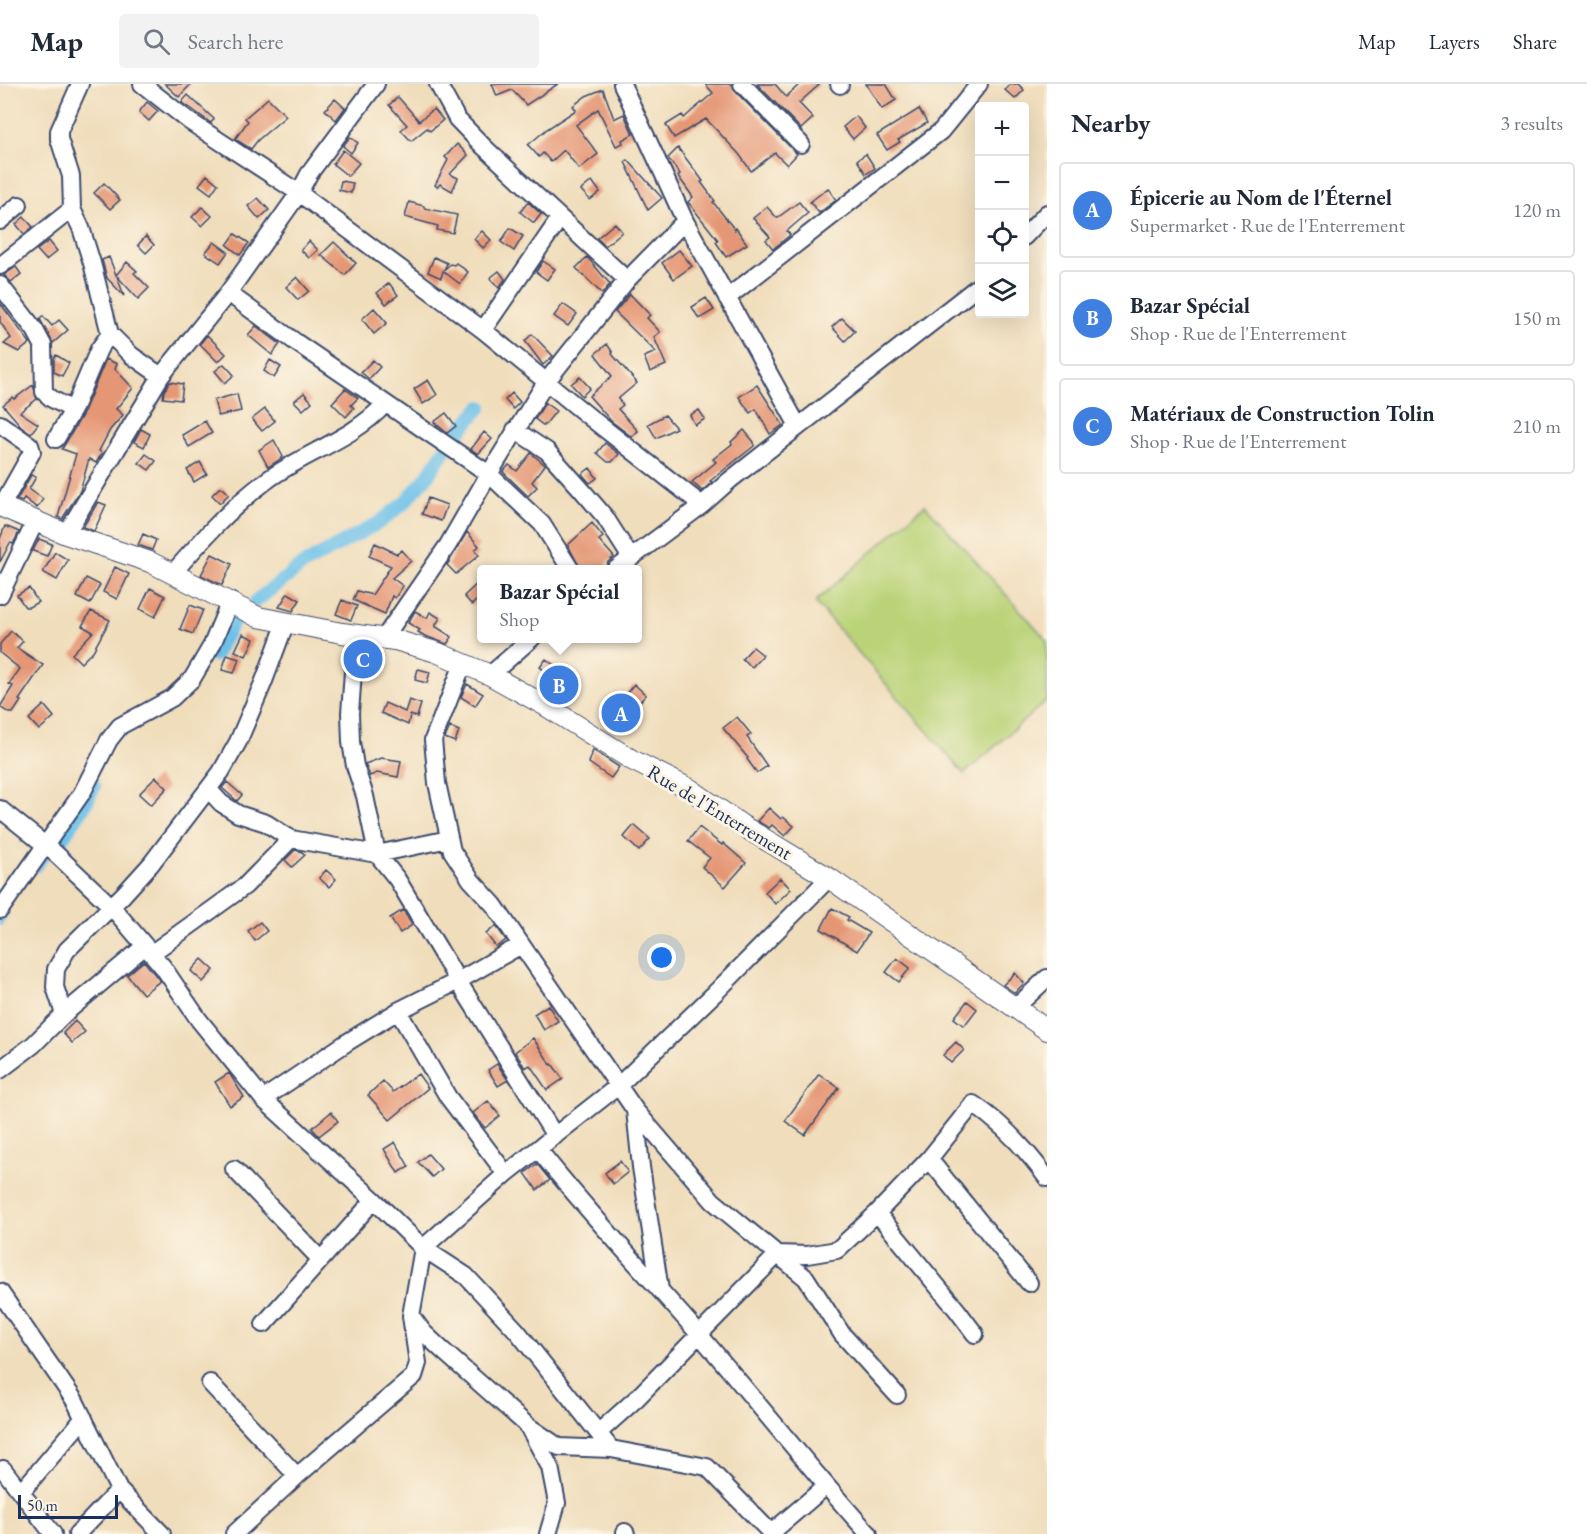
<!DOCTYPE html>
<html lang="en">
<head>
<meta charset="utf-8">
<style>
  :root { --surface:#fff; --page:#f2f2f3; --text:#1f2937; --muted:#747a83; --line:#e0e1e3; --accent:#b45309 }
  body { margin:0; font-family:"EB Garamond",serif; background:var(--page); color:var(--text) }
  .controls { position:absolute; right:18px; top:18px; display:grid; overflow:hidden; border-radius:6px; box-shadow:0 6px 24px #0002 }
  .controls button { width:54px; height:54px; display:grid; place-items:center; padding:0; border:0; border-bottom:2px solid var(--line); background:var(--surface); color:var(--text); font:30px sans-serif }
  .scale { position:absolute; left:18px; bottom:15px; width:100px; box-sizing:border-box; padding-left:6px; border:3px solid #1b2f5e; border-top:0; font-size:16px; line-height:21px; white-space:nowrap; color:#1b2f5e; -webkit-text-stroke:4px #fcf5e5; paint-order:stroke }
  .you { position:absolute; left:662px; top:874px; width:21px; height:21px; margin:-15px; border:4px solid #fff; border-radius:50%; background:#1a73e8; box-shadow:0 0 0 9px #1a73e833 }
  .badge { display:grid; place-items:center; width:39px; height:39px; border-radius:50%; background:var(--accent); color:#fff; font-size:20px; font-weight:700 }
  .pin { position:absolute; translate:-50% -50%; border:3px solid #fff; box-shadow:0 2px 6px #0006 }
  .popup { position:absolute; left:477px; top:481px; width:165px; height:78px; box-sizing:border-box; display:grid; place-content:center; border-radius:6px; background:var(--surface); filter:drop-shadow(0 2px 4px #0005); font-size:20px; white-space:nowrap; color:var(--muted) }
  .popup b { font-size:22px; color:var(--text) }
  .popup::after { content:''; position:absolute; left:50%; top:100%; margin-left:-12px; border:12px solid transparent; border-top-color:var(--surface) }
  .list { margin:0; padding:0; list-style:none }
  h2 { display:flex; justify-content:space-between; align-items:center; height:78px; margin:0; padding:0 24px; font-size:26px }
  h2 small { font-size:20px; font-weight:400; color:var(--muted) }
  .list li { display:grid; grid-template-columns:39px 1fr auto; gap:18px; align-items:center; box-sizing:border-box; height:96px; margin:0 12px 12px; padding:0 12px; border:2px solid var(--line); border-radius:6px }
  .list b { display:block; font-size:22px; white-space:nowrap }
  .list p { margin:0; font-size:20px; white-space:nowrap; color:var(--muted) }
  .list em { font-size:20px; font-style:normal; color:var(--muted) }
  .icon { flex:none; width:33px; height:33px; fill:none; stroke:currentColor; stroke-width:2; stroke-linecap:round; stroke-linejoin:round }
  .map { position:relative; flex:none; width:1047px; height:1450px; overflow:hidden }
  header { display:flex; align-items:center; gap:36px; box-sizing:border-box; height:84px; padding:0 30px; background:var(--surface); border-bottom:2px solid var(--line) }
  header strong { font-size:28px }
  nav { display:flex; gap:33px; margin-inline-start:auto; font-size:21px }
  .search { width:420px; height:54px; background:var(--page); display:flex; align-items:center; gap:15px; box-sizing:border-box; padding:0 21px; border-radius:6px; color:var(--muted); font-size:22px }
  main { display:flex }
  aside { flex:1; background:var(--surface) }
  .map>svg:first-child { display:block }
</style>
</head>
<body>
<header>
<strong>Map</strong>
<div class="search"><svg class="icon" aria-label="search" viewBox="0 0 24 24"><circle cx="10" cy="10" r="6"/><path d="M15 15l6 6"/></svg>Search here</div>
<nav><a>Map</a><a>Layers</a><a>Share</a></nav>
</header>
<main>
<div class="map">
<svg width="1047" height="1450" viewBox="0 0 1047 1450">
  <rect width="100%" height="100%" fill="#fcf5e5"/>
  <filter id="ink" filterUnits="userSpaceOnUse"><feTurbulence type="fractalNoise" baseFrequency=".0167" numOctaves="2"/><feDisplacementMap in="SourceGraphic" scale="12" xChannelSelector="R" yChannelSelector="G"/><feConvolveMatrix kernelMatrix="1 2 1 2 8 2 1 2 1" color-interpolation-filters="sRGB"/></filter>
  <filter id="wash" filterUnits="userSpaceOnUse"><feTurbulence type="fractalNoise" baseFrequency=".008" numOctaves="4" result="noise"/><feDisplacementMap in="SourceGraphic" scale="24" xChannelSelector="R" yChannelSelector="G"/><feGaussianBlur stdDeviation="1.35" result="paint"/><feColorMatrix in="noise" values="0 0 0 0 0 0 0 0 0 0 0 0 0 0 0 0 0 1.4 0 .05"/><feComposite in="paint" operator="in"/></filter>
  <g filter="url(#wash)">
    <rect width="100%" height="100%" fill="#f0ddbb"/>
    <path fill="#bad378" stroke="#6a816b" stroke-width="1.5" d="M925,421l122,135v60l-83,74 -149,-172z"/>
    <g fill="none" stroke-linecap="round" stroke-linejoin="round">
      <path stroke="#6dc1e9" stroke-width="4" d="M38,786l11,-14
        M0,840l6,-10"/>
      <path stroke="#6dc1e9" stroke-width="14" d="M452,355l29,-32
        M256,517l45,-35 79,-44 24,-19 22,-25 18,-27
        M215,571l19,-35
        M56,763l28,-40 10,-21"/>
    </g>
    <g id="blocks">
      <path fill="#e59674" d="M165,0h26l-12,13z
        M492,0h66l-32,21 -14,-15 -15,6z
        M705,0h27l3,7 62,63 -10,11 -12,-12 -24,18 -12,-17 -33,-35 -32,19 -8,-13 16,-10 2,3 29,-25z
        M757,0h18l11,13 14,-13h20l-21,19 14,15 -12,11z
        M866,0h20l10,16 -14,9z
        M1011,0h7l6,6 -9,9 -10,-9z
        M603,5l11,30 10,-5 9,20 -11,6 1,3 -7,3 -18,-37 -22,16 22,29 -19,15 -15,-19 -13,12 -8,-9 -4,4 -11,-12 19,-16 29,-19 -3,-4 13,-10z
        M188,11l26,24 -3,4 -29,-21z
        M398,13l21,24 15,-12 9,11 -13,11 -3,-3 -16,13 -10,-11 6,-5 -18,-20z
        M268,14l18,18 -28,24 -7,9 -16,-10 13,-18 -3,-3z
        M335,15l10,9 -9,12 -11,-10z
        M147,18l11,9 -9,10 -10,-9z
        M919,25l8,14 -29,17 2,2 -13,8 -10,-15z
        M856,32l9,12 -12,11 -10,-12z
        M350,53l8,6 -7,10 -8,-7z
        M457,60l11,11 -18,19 8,4 -6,13 -12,-7 -3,3 -2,-2 13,-25 -3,-3z
        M678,64l25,33 -2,1 14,19 -2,1 22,28 1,-2 11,16 -21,13 -10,-15 2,-2 -30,-38 5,-5 -15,-21 2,-2 -12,-16z
        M343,66l16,13 -11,13 -15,-12z
        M866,70l9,14 -9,6 -9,-14z
        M628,76l34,38 -14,12 -23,-48z
        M207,91l11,9 -7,10 -12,-9z
        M341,97l12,2 -2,10 -12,-3z
        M592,97l8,11 -10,8 -9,-10z
        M104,99l16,17 -10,9 -16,-16z
        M828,104l8,12 -17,13 -9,-11z
        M258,114l11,12 -10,9 -11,-13z
        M409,118l15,4v2l33,7 -4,18 -16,-3 1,-4 -33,-9z
        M528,118l13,12 -7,9 -14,-11z
        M799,118l9,11 -21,18 3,4 -17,14 -7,-9 4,-3 -17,-19 14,-11 10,11z
        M202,123l10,9 -10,10 -10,-9z
        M24,133l9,10 -9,7 -8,-10z
        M615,139l7,9 -17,14 -8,-8z
        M510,144l13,8 -9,15 -13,-9z
        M482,147l9,9 -8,8 -9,-9z
        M235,150l14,9 -9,12 -13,-10z
        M146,152l8,9 -8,8 -8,-8z
        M49,157l8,10 -11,9 -9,-10z
        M309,157l9,9 -9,8 -8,-8z
        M214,158l14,10 -8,11 -15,-10z
        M334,158l22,21 -11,12 -24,-20z
        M679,166l13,16 -18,13 -12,-16z
        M109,173l7,18 11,-13 10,9 -3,2 15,15 -11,11 -21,-23 7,20 -17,-18 -5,-18z
        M434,173l13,6 -3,7 6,-6 4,1 2,-2 12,9 -8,12 -17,-13 -2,7 -13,-6z
        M587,173l23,27 -8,10 -26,-26z
        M543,177l12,8 -8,11 -11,-8z
        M16,183l5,7 -10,8 -7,-7z
        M499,187l6,8 -6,9 -9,-10z
        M297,193l12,14 -11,9 -12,-13z
        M389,199l9,12 -12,9 -9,-11z
        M630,210l20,21 -3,3 13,14 -6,5 12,28 -16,7 -6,-15 12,-5 -41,-40z
        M706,214l8,12 -15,9 -7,-12z
        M0,219l30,40 -11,9 -15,-8 7,-6 -11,-16z
        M563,220l14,10 -9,12 -14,-10z
        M374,224l13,15 -13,11 -12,-15z
        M43,232l9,10 7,-6 9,10 -15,13 -13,-24z
        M842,234l13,13 -10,10 -13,-14z
        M256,242l24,18 -8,11 -24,-20z
        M532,250l21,22 -10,9 -18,-24z
        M207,251l19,19 -8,8 -18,-18z
        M607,260l6,9 -1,1 25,29 -19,16 5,6 -5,4 20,22 -6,6 -21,-16 -22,-25 23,-20 -17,-22z
        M56,271l13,8 -7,13 -8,-4v-13z
        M106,275l11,5 -2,5 18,19 -17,21 7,6 -13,15 -11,21 3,2 -6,10 -7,-4 -9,32 -18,28 -4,-2 18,-63 -14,-5 21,-35z
        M270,276l11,7 -7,11 -10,-7z
        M373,276l7,7 -11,12 -8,-7z
        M224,280l10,11 -9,8 -10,-12z
        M580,293l10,11 -8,8 -11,-12z
        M428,296l9,15 -14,9 -9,-15z
        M170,298l13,2 -2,16 -18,-2 1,-7z
        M33,301l4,14 -17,13 18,12 -7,9 -10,-7 -18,-21 10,-8 1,2z
        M757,301l26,40 -13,9 -14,-25 -6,4 -11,-16z
        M345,305l13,9 -7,7 3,3 -8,9 -14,-14z
        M304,309l8,9 -9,8 -9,-9z
        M512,309l8,9 -7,7 -8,-9z
        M237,310l4,17 -23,5 -4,-16z
        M545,319l11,8 -12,15 -9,-7z
        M265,325l10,12 -13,10 -10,-12z
        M699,326l6,9 -10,6 -5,-10z
        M446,329l10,13 -9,7 -13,-11z
        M665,331l11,13 -20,10 -8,-14z
        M205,337l7,12 -23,14 -7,-12z
        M141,345l9,5 -6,13 -10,-5z
        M744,346l10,12v4l-44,35 2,1 -10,9 -10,-9 24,-20 -3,-3 19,-15 -1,-2z
        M484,348l8,7 -14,15 -7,-5z
        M274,356l9,17 -15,10 -9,-17z
        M605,359l14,11 -7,8h-4l-11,-9z
        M531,369l14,12 -13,17 5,5 -9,9 -25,-24 6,-7 8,6z
        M146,370l10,7 -7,9 -10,-7z
        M200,378l7,12 -13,8 -7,-12z
        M590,384l7,10 -7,5 -8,-9z
        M31,391l5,2 -7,12 14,10 -6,9 -13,-10 -2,4 -5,-2z
        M219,404h4l6,6 -9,9 -8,-8z
        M428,414l19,7 -6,16 -19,-7z
        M98,418l8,3 -12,26 -11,-4z
        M592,439l11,14 -4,3 15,17 -6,5 -3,8h-24l-13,-25z
        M5,442l14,6 -6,12 -3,-1 -10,19v-23z
        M467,448l12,14 -4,4 4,5 -23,19 -9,-9z
        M143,450l13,6 -4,10 -14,-5z
        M39,455l13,5 -5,12 -14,-5z
        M375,459l22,11 5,-4 9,11 -19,17 11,8 -8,12 -3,-2 -7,18 -32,-14 4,-9 15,4 19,-29 -22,-10z
        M55,468l13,8 -11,20 -14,-8z
        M212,470l20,10 -10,21 -21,-10z
        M115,483l14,7 -12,25 -14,-7z
        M86,494l14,7 -10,19 -13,-7z
        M481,496v16l-9,9 -8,-9z
        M29,504l9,14 -9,5h-4l-8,-12z
        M150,504l15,8 -10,21 -15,-8z
        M288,509l12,7 -7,11 -14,-4z
        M342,516l15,6 -6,14 -15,-6z
        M190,521l13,5 -10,24 -13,-5z
        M91,527l19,9 -17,31 -12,12 -9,-9 21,-22 -11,-6z
        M415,527l12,7 3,-6 10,6 -5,8 17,11 -5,7 -22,-8 -7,-4 2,-2 -12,-7z
        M11,547l12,10 -6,7 26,17 -24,35 2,1 -8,12h-4l-9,-6 13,-21 -4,-2 11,-15 -20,-16v-9z
        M243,550l11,5 -8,17 -11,-5z
        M753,563l10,8 -11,12 -10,-8z
        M367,568l9,3 -4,14 -7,-2z
        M227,571l12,4 -5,14 -12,-3z
        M546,575l12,9 2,-3 17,13 -16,23 -18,-13 9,-12 -12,-9z
        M418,585l12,3 -3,11 -12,-3z
        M467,600l16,10 -8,12 -14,-9z
        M634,600l12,11 -14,15 3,2 -13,15 -14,-12z
        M409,616l12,4 -4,13 -7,-2 -2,10 -27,-12 4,-10 20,9z
        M44,621l10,12 -15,13 -10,-11z
        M737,633l14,17 -4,3 20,29 -10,7 -10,-14 1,-1 -25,-30z
        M450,643l9,4 -4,11 -10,-4z
        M593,666l26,17 -8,11 -22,-15z
        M381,674l20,3 -3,16 -21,-4 -7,3 -5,-12z
        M156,693l11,11 -16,17 -12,-11z
        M227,698l15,13 -5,6 -15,-13z
        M769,724l12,11 2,-2 11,9 -9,10 -13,-11 -3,3 -12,-7z
        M634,741l16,14 -11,12 -15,-14z
        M699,743l23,18 1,-2 23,20 -21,24 -23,-20 8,-9 -22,-17z
        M295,766l7,2 3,3 -13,12 -7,-7z
        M326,786l10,9 -7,8 -10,-9z
        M780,794l11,11 -16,15 -10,-12z
        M832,824l17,9 -2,3 22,13 -12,18 -36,-22z
        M403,826l9,15 -12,8 -10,-15z
        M260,838l7,9 -12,10 -7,-10z
        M496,842l10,14 -10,7 -10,-13z
        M897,874l13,10 -11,14 -13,-10z
        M202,875l12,11 -11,12 -12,-11z
        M144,877l16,20 -17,13 -16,-19z
        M1015,889l9,10 -9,10 -12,-8z
        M967,917l10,8 -13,17 -10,-8z
        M548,921l10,16 -14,9 -10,-16z
        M75,937l10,11 -13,11 -9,-10z
        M533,954l18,27 1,-1 11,15 -16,11 -17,-25 -5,3 -10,-16z
        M956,958l8,8 -13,13 -8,-8z
        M497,980l11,16 -10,6 -10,-16z
        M229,989l15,24 -14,9 -15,-24z
        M418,990l10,14 -38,32 -22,-25 15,-14 10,11z
        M819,990l20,14 -34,47 -20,-14z
        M488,1017l12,15 -15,12 -12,-15z
        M331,1028l7,9 -19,15 -7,-8z
        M395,1058l14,25 -11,6 -14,-24z
        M428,1070l13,15 -9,8 -14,-15z
        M620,1077l8,11 -15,12 -8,-11z
        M537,1080l13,16 -13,10 -12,-17z"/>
    </g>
  </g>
  <g filter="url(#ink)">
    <use href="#blocks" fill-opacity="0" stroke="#3b496c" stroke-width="1.5"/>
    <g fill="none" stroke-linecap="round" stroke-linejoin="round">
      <g stroke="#3b496c" stroke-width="20">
        <path id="minor" d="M80,0l-21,47v8l12,37 1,33 9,19 11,35 18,71 21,21 30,21
          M142,0l47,37 110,72 184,137 109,89 110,86
          M622,0l63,137 113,205
          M742,0l59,60
          M839,0l1,1
          M0,137l19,-16
          M1024,153l23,-24
          M0,182l72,-57
          M627,196l58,-59
          M0,201l35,45 8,15 1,47 8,7 21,11
          M228,209l69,50 192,131 53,50 29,46
          M727,214l214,-167 38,-47
          M483,246l77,-112
          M0,340l30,21 2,7 -31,55
          M515,346l32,21 34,38 24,28 26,41
          M56,355l17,-29 26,-61 11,-15
          M66,450l95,-158 67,-83 71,-100 10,-19 67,-90
          M615,486l87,-65 28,-25 250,-195
          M172,490c29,-33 59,-67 94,-93 39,-29 86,-41 119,-77
          M0,511l36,-75
          M359,552l-6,36 -3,41 1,29 4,24 10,30 12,58 20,25 61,102 97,155
          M384,554l64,-93 41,-71 57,-92 81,-102 -143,-133 -27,-28 -19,-35
          M463,580l-30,76 4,43 15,68 19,29 23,25 141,205 78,91 93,77 36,56 55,61
          M490,591l42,-37
          M208,705l13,14 17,11 28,9 25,16 86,15 72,-15
          M0,725l55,44 56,53 52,61 36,53 64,79 111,101 49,48 43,28 51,55 94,118
          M0,826l82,-117 27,-53 11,-14 52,-28 20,-19 20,-34 18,-44
          M152,869l93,-67 46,-47
          M1015,924l32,-30
          M398,927l50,86 58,77
          M64,930l-9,-27 1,-18 11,-19 56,-55 28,-31 70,-92 17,-30 26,-61 22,-59
          M0,986l33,-25 31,-31 81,-68
          M263,1015l83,-56 52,-32 60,-30 63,-36
          M635,1026l6,57 19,123
          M538,1065c50,64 106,122 159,183 58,67 112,136 172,202
          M929,1075l100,124
          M234,1085l87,91
          M877,1129l80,97 18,24
          M0,1208l75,109 44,89 43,44
          M412,1233l11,15 18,17 87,77 31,21 52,2 96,18 65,67
          M264,1240l110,-124
          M210,1299l87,93
          M529,1344l21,39 7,36 -9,31
          M598,1349l39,-35 141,-144 29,1 30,-5 40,-37 52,-54 44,-55c30,20 53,45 74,74
          M3,1385l50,65
          M21,1408l63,-74
          M625,1448l1,2
          M771,1449l55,-47
          M77,1450l42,-44
          M234,1450l63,-58 117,-100 4,-13 -7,-47 12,-68 83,-74 112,-88 97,-93 114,-115"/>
      </g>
      <g stroke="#3b496c" stroke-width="22">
        <path id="tertiary" d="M0,422l66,28 84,28 108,55 84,16 53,7 41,12 54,23 56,31 86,54 58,29 53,37 86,52 218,152"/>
      </g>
      <use href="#minor" stroke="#fff" stroke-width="16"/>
      <use href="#tertiary" stroke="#fff" stroke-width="20"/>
    </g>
  </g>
  <g text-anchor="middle" stroke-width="6" stroke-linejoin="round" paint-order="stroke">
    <g font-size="20" fill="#1b2f5e" stroke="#fcf5e5">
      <text transform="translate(720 728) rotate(31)" y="7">Rue de l'Enterrement</text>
    </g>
  </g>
</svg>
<div class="controls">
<button>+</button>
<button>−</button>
<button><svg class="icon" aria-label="locate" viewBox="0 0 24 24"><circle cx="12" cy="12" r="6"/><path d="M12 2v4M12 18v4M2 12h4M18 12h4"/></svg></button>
<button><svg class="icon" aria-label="layers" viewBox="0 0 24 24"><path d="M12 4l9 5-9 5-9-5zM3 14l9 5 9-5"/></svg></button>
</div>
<div class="scale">50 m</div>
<div class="you"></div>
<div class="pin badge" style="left:621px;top:629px;background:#3f7fe0">A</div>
<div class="pin badge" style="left:559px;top:601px;background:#3f7fe0">B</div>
<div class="popup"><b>Bazar Spécial</b>Shop</div>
<div class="pin badge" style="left:363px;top:575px;background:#3f7fe0">C</div>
</div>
<aside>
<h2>Nearby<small>3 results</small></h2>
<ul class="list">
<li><span class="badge" style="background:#3f7fe0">A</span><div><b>Épicerie au Nom de l'Éternel</b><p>Supermarket · Rue de l'Enterrement</p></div><em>120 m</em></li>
<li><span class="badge" style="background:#3f7fe0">B</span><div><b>Bazar Spécial</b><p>Shop · Rue de l'Enterrement</p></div><em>150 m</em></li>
<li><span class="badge" style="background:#3f7fe0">C</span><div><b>Matériaux de Construction Tolin</b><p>Shop · Rue de l'Enterrement</p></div><em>210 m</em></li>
</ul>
</aside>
</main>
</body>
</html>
